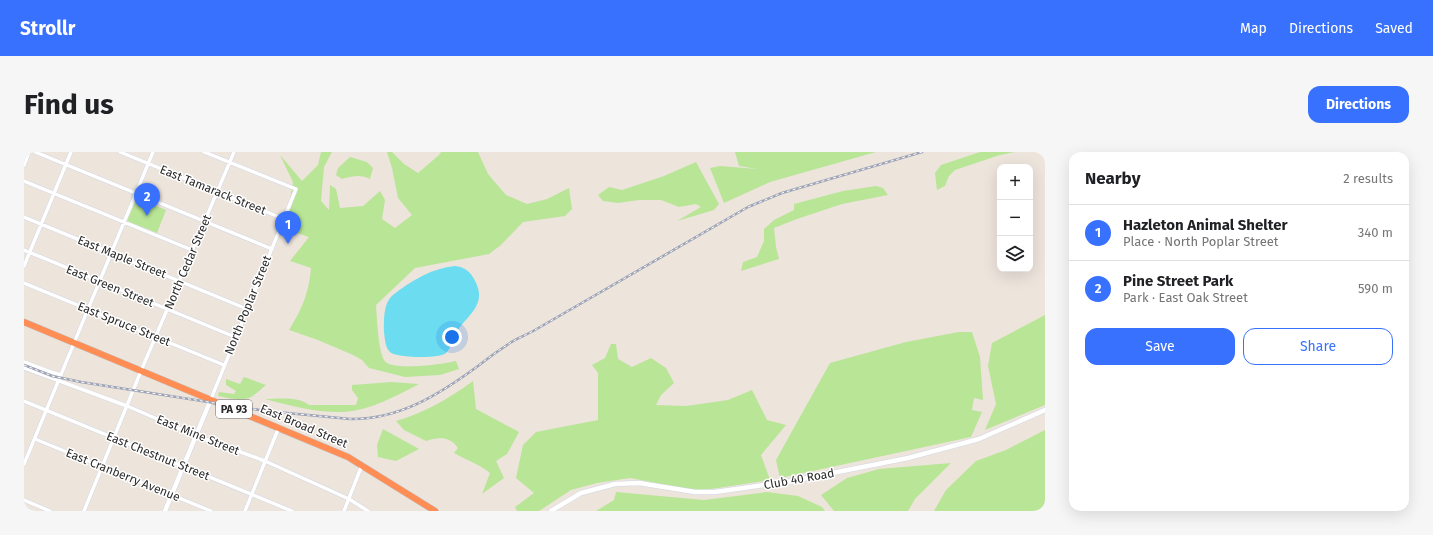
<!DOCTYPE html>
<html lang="en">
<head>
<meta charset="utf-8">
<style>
  :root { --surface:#fff; --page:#f6f6f6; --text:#202124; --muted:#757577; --line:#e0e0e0; --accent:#3771fe }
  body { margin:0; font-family:"Fira Sans",sans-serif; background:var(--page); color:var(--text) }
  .controls { position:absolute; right:12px; top:12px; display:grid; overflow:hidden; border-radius:8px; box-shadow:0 4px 16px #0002 }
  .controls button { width:36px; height:36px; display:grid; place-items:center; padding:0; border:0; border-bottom:1px solid var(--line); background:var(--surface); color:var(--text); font:20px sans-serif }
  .you { position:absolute; left:428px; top:185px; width:14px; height:14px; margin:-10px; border:3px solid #fff; border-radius:50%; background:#1a73e8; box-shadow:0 0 0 6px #1a73e833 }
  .badge { display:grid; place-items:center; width:26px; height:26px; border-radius:50%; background:var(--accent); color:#fff; font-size:13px; font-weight:700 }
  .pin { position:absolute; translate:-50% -33px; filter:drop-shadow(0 1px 2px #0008) }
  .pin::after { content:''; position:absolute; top:21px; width:14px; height:12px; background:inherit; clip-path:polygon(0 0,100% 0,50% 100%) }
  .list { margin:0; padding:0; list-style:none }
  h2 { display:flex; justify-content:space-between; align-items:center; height:52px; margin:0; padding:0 16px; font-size:17px }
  h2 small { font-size:13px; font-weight:400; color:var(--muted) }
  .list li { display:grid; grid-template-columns:26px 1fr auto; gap:12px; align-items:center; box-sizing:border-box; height:56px; padding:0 16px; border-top:1px solid var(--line) }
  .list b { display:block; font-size:15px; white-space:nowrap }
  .list p { margin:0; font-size:13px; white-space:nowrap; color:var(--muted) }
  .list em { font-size:13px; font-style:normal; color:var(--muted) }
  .actions { display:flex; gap:8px; padding:12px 16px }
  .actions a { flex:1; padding:9px 0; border:1px solid var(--accent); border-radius:12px; text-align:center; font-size:14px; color:var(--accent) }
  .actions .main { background:var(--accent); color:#fff }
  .icon { flex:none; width:22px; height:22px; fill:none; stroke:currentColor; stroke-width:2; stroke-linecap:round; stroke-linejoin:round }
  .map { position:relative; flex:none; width:1021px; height:359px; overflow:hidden; border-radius:12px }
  header { display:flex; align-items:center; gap:24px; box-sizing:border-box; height:56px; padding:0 20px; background:var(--accent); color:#fff }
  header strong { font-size:19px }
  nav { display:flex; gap:22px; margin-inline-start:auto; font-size:14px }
  .intro { display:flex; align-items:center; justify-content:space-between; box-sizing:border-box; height:96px; padding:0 24px }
  h1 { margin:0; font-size:28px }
  .button { padding:10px 18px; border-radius:12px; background:var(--accent); color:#fff; font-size:14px; font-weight:700 }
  main { display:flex; gap:24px; padding:0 24px }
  aside { flex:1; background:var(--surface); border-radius:12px; box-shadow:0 4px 16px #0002 }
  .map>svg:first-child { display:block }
</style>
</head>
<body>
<header>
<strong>Strollr</strong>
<nav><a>Map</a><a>Directions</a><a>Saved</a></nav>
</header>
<div class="intro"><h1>Find us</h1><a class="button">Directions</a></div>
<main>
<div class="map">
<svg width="1021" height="359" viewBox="0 0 1021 359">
  <rect width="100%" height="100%" fill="#ede4dc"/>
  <path fill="#b9e597" d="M297,0h11l-8,15 -3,34 8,9 1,-25 6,4 4,19 23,-2 17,-15 5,9 -3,19 13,9 17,-13 -14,-17 -6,-30 -5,-16h5l12,12 14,9 21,-18 2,-3h37l10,22 18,21 21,9 20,-5 22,-11 3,21 -7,7 -42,6 -22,23 -12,9 -74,14 -39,37c1,13 2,44 8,55 6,12 60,4 72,1l3,8 -19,6 -35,2 -36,-9 -7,-8 -9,-5 -35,-15 -29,-10c13,-21 20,-37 22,-62l-21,-7 19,-24 -24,-8 8,-47 -13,-27 22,26 16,-16z
    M711,0h141l-106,30 -46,21 -14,-35 10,-2 37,3 -18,-3z
    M956,0h35l-15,3 -45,15 -6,6 -4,10 -8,4 -2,-17 6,-8z
    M326,5l17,5 6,6 -3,11c-9,-5 -18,-3 -28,0l-6,-4 2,-7z
    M672,10l23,42 -5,6 -37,11 24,-14 -5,-3 -17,3 -18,-7h-22l-21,3 -15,-2 -5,-6 11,-8 13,3 42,-14z
    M852,34l7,2 5,7 -46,9 -45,15 -23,9 2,19 3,12 -38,12 2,-9 14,-5 7,-16v-12l10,-9 20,-10v-6l49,-13z
    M113,46l29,12 -9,23 -30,-12z
    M1021,163v90l-60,25 11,-26 -8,-38 4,-23z
    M935,180h13l8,25 3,43 -9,-2 -2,12 10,2 -11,25 -191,41 -4,-18 54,-97 76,-21z
    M587,192h5l2,15 14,8 19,-9 15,10 8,15 -13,12 -5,10 30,1 42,-6 24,-10 15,30 19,5 -25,30 9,25 -72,11 -68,-13 -33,5 -26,7 -32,21h-22l-2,-4 19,-14 -18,-15 7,-33 13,-13 62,-12v-47l-6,-8 13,-7z
    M220,225l22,8c-5,4 -11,10 -15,12 -9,5 -23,1 -33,-1l1,-4 15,2 2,-3 -10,-6v-6l14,5z
    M449,229l3,28 43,23 -12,22 -11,7 8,17 -22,16 8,-21c-11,-9 -24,-13 -36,-20l4,-5c-8,-12 -19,-11 -32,-7l-22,-11 -8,-9c28,-8 54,-23 77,-40z
    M367,230l28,2c-23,12 -48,26 -75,28 -26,1 -53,-6 -79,-13 14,0 33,-3 44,6h47l2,-7 -6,-8v-5z
    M359,277l36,20 -23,12 -18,-4 -1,-12z
    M1021,278v81h-111l12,-21 30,-29 30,-11z
    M927,311l-36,36 -7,12h-74l-13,-16 26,-17 32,-9z
    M592,340l88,8 63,-8 31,4 24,11 3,4h-229l18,-11z"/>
  <path fill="#6cdcf1" d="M431,114c9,1 15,5 19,13 14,24 -4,34 -17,52 -5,7 -5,16 -11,22 -6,6 -50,5 -56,-1 -5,-5 -5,-13 -6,-20 0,-11 -1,-29 9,-37 18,-14 39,-27 62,-29z"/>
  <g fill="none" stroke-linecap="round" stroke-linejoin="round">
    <g stroke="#d1d6e3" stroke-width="4.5">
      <path id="street" d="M11,0l237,97
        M96,0l164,67
        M180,0l92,37 -85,210
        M0,13l5,-13
        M0,29l168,69
        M0,65l223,92
        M0,98l211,87
        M0,114l47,-114
        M0,131l200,82
        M0,210l24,9 13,4
        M0,216l103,38 70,30 68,25 84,38 19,12
        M0,249l268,110
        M11,287l176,72
        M0,312l129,-312
        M0,348l26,11
        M60,359l57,-140 93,-219
        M221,359l34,-84
        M320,359l18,-46"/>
    </g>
    <g stroke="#d1d6e3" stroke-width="5.5">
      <path id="secondary" d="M141,359l46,-112
        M527,359l30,-18 34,-9 24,-1 56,9h20l77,-11 116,-23 71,-19 66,-29"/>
    </g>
    <g stroke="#c3c3c3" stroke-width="7">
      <path id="highway" d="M0,170l324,135 87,54"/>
    </g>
    <use href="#street" stroke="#fff" stroke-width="3.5"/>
    <use href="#secondary" stroke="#fff" stroke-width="4.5"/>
    <use href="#highway" stroke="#ff8d54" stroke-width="6"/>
    <g stroke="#9ea4b5" stroke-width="2.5">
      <path id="rail" d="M0,213l28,11 29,6 185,29 84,8c49,1 90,-25 128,-53 10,-8 21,-16 32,-23 8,-5 16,-8 25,-13l213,-123 34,-14 140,-41"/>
    </g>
    <use href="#rail" stroke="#fff" stroke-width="1" stroke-dasharray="3" stroke-linecap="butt"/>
  </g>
  <g text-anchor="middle" stroke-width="3" stroke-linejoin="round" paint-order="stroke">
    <rect fill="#fff" stroke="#6a6a6a" stroke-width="1" x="192" y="248" width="36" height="18" rx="3"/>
    <g font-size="11" font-weight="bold" fill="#2a2a2a">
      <text x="210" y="261">PA 93</text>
    </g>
    <g font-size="12" fill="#2a2a2a" stroke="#fff">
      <text transform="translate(189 38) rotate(22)" y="4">East Tamarack Street</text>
      <text transform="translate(98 105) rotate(22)" y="4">East Maple Street</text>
      <text transform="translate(164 110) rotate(-67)" y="4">North Cedar Street</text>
      <text transform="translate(86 134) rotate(22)" y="4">East Green Street</text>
      <text transform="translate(224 153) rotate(-68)" y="4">North Poplar Street</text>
      <text transform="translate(100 172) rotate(22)" y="4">East Spruce Street</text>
      <text transform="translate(280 274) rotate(23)" y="4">East Broad Street</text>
      <text transform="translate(174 283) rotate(22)" y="4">East Mine Street</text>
      <text transform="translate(134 304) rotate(22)" y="4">East Chestnut Street</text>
      <text transform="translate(99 323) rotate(22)" y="4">East Cranberry Avenue</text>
      <text transform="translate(775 327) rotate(-10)" y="4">Club 40 Road</text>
    </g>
  </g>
</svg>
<div class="controls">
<button>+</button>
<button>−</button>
<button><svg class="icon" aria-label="layers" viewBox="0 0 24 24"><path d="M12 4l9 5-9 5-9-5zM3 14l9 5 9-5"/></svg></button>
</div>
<div class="you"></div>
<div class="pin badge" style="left:264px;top:92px">1</div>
<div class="pin badge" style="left:123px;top:64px">2</div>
</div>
<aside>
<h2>Nearby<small>2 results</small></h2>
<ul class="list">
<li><span class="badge">1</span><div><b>Hazleton Animal Shelter</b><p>Place · North Poplar Street</p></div><em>340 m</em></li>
<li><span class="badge">2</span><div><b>Pine Street Park</b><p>Park · East Oak Street</p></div><em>590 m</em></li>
</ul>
<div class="actions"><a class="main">Save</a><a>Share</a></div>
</aside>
</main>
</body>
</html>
